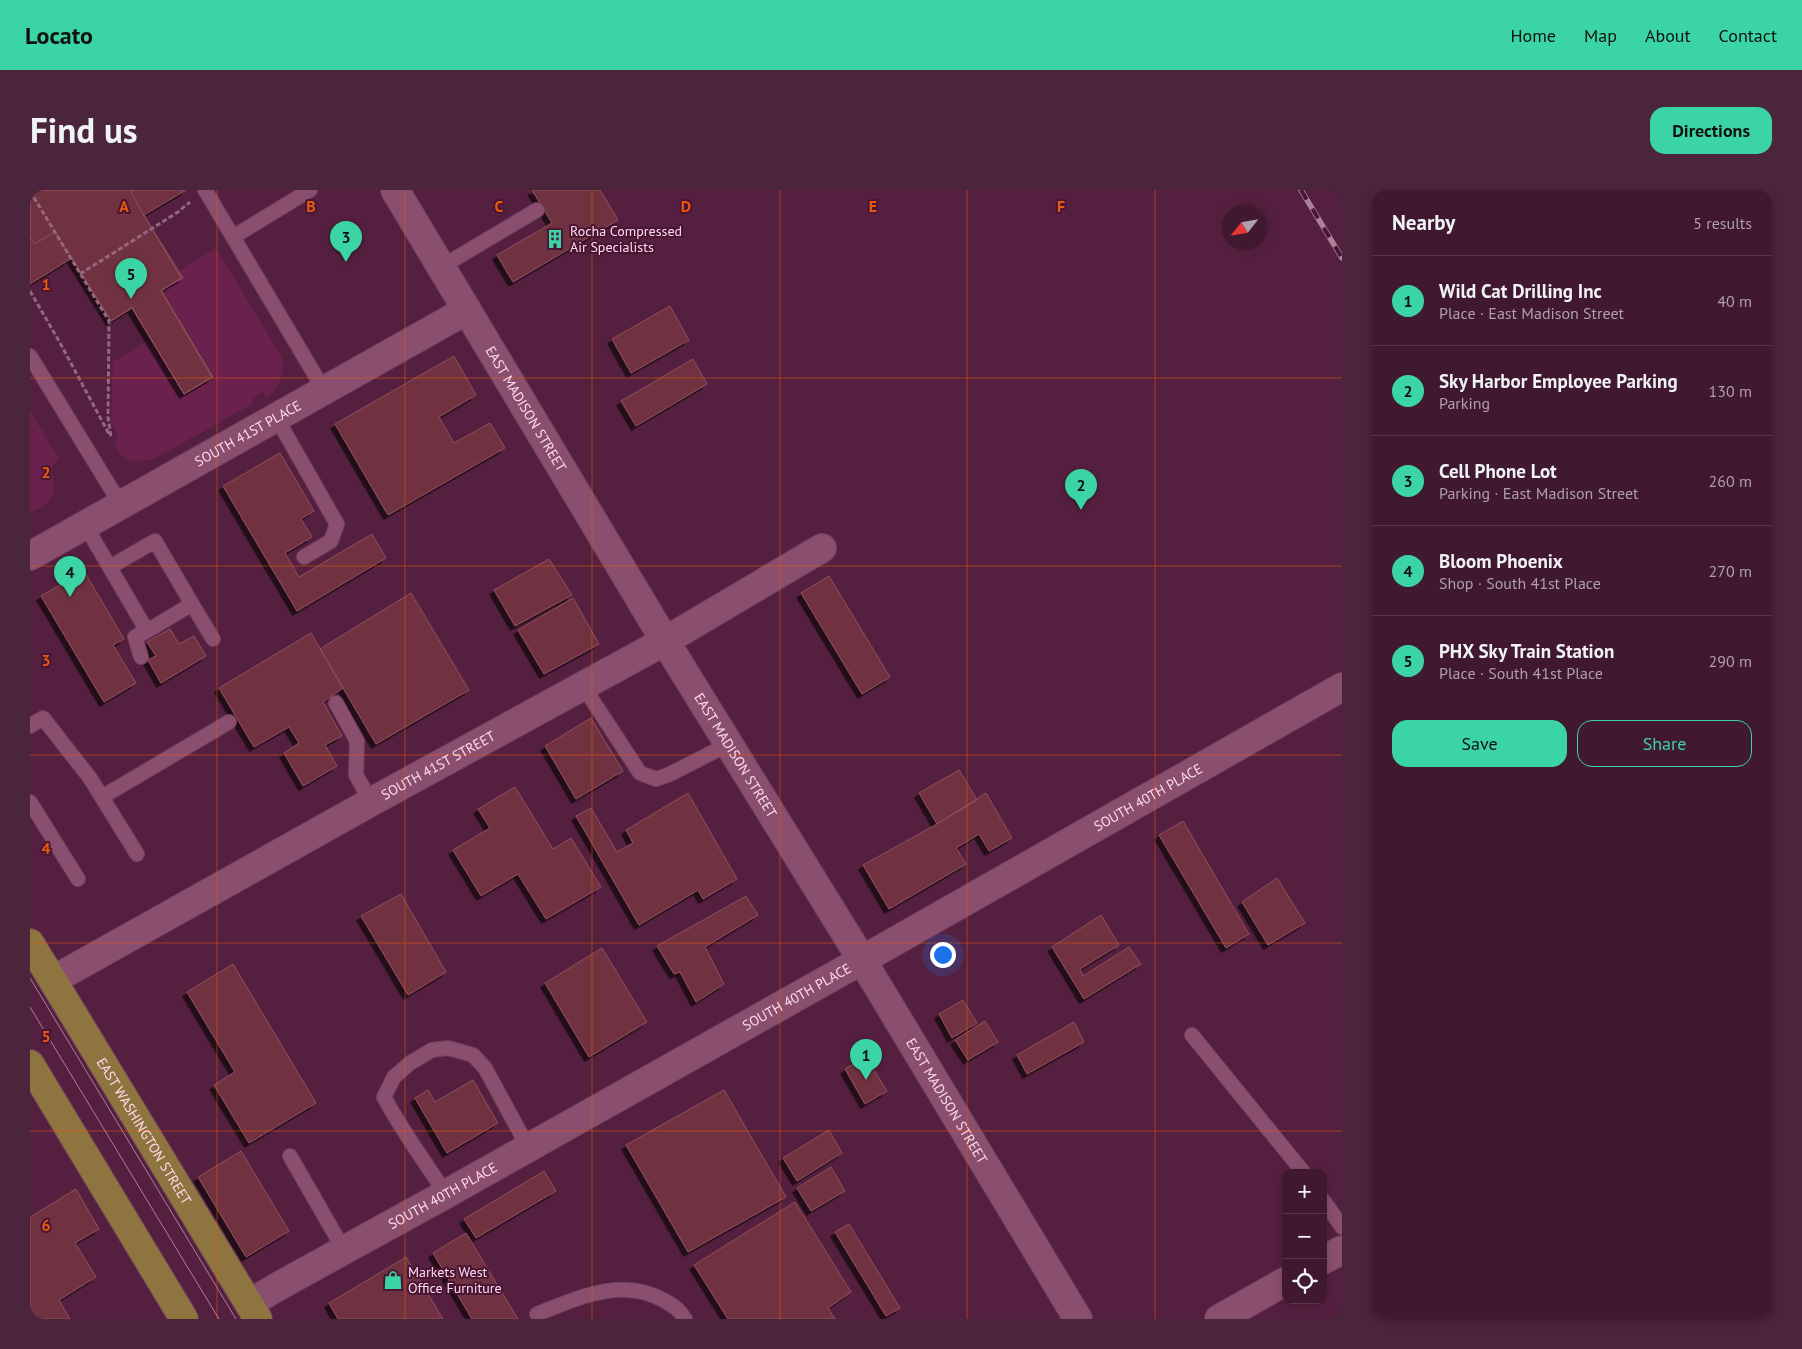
<!DOCTYPE html>
<html lang="en">
<head>
<meta charset="utf-8">
<style>
  :root { --surface:#40182f; --page:#4b253b; --text:#f1f3f6; --muted:#aea0aa; --line:#59374b; --accent:#3bd4a4 }
  body { margin:0; font-family:"PT Sans",sans-serif; background:var(--page); color:var(--text) }
  .controls { position:absolute; right:15px; bottom:15px; display:grid; overflow:hidden; border-radius:10px; box-shadow:0 2px 8px #0003 }
  .controls button { width:45px; height:45px; display:grid; place-items:center; padding:0; border:0; border-bottom:1px solid var(--line); background:var(--surface); color:var(--text); font:25px sans-serif }
  .compass { position:absolute; left:1192px; top:15px; width:45px; height:45px; border-radius:50%; background:var(--surface); box-shadow:0 2px 8px #0003; rotate:239deg }
  .you { position:absolute; left:912px; top:764px; width:18px; height:18px; margin:-12px; border:4px solid #fff; border-radius:50%; background:#1a73e8; box-shadow:0 0 0 8px #1a73e833 }
  .badge { display:grid; place-items:center; width:32px; height:32px; border-radius:50%; background:var(--accent); color:#111; font-size:16px; font-weight:700 }
  .pin { position:absolute; translate:-50% -41px; filter:drop-shadow(0 1px 2px #0008) }
  .pin::after { content:''; position:absolute; top:26px; width:18px; height:15px; background:inherit; clip-path:polygon(0 0,100% 0,50% 100%) }
  .list { margin:0; padding:0; list-style:none }
  h2 { display:flex; justify-content:space-between; align-items:center; height:65px; margin:0; padding:0 20px; font-size:21px }
  h2 small { font-size:16px; font-weight:400; color:var(--muted) }
  .list li { display:grid; grid-template-columns:32px 1fr auto; gap:15px; align-items:center; box-sizing:border-box; height:90px; padding:0 20px; border-top:1px solid var(--line) }
  .list b { display:block; font-size:19px; white-space:nowrap }
  .list p { margin:0; font-size:16px; white-space:nowrap; color:var(--muted) }
  .list em { font-size:16px; font-style:normal; color:var(--muted) }
  .actions { display:flex; gap:10px; padding:15px 20px }
  .actions a { flex:1; padding:11px 0; border:1px solid var(--accent); border-radius:15px; text-align:center; font-size:18px; color:var(--accent) }
  .actions .main { background:var(--accent); color:#111 }
  .icon { flex:none; width:28px; height:28px; fill:none; stroke:currentColor; stroke-width:2; stroke-linecap:round; stroke-linejoin:round }
  .map { position:relative; flex:none; width:1312px; height:1129px; overflow:hidden; border-radius:15px }
  header { display:flex; align-items:center; gap:30px; box-sizing:border-box; height:70px; padding:0 25px; background:var(--accent); color:#111 }
  header strong { font-size:24px }
  nav { display:flex; gap:28px; margin-inline-start:auto; font-size:18px }
  .intro { display:flex; align-items:center; justify-content:space-between; box-sizing:border-box; height:120px; padding:0 30px }
  h1 { margin:0; font-size:35px }
  .button { padding:12px 22px; border-radius:15px; background:var(--accent); color:#111; font-size:18px; font-weight:700 }
  main { display:flex; gap:30px; padding:0 30px }
  aside { flex:1; background:var(--surface); border-radius:15px; box-shadow:0 2px 8px #0003 }
  .map>svg:first-child { display:block }
</style>
</head>
<body>
<header>
<strong>Locato</strong>
<nav><a>Home</a><a>Map</a><a>About</a><a>Contact</a></nav>
</header>
<div class="intro"><h1>Find us</h1><a class="button">Directions</a></div>
<main>
<div class="map">
<svg width="1312" height="1129" viewBox="0 0 1312 1129">
  <defs>
    <filter id="shadow"><feDropShadow dx="-4.5" dy="4.5" stdDeviation="0" flood-color="#0009"/></filter>
  </defs>
  <rect width="100%" height="100%" fill="#55203f"/>
  <path fill="#6b214e" d="M186,58l65,108c4,16 0,31 -15,41l-3,-5 -11,7 2,4 -102,57 -20,1 -12,-7 -5,-8 3,-12 -7,-11 2,-61 36,-22 34,56 32,-18 -52,-86 20,-14 -4,-7z
    M0,221l29,48c-18,13 3,22 -7,38 -4,8 -15,12 -22,16z"/>
  <path fill="#703240" stroke="#914f5d" filter="url(#shadow)" d="M0,0h156l-42,25 37,63 -20,13 51,86 -28,17 -52,-86 -21,13 -39,-63 -42,26z
    M0,0h103l-2,2 12,22 40,64 -22,12 52,87 -29,17 -52,-87 -21,14 -56,-89 -21,12 -4,-7z
    M502,0h68l18,30 -105,62 -16,-27 55,-32z
    M640,116l19,34 -58,33 -19,-34z
    M424,166l22,39 -37,22 15,26 36,-20 15,25 -117,67 -53,-91z
    M663,169l14,25 -71,42 -15,-25z
    M250,263l34,58 -13,8 11,18 -27,16 14,24 73,-43 14,24 -89,53 -74,-125z
    M519,369l23,36 -57,31 -21,-36z
    M54,381l40,68 -11,6 23,38 -32,19 -63,-106z
    M799,386l61,101 -28,17 -61,-101z
    M381,403l58,97 -93,54 -56,-95z
    M543,408l26,46 -55,30 -26,-44z
    M140,439l9,15 15,-8 12,20 -45,27 -13,-23 8,-4 -9,-14z
    M281,443l32,55 -20,14 19,34 -17,9 12,21 -34,20 -19,-33 15,-10 -10,-16 -35,20 -35,-59z
    M561,528l32,53 -47,28 -31,-53z
    M929,580l18,30 -40,24 -18,-31z
    M485,597l38,62 18,-11 30,49 -55,32 -28,-45 -37,22 -28,-46 37,-22 -12,-19z
    M658,603l49,86 -34,20 -5,-9 -59,35 -63,-109 15,-8 26,44 16,-9 -7,-13z
    M956,603l26,45 -23,13 -10,-17 -23,14 10,16 -77,45 -26,-44 74,-41z
    M1153,631l66,113 -23,14 -67,-113z
    M1247,688l28,45 -37,22 -26,-43z
    M371,704l45,78 -38,23 -47,-79z
    M716,706l12,19 -53,32 19,37 -28,18 -16,-30 -6,2 -17,-28z
    M1071,725l18,30 -39,24 3,7 46,-29 12,17 -57,35 -32,-52z
    M572,758l45,74 -58,35 -44,-74z
    M203,774l83,139 -67,40 -35,-58 21,-13 -48,-80z
    M933,810l14,23 -25,15 -13,-24z
    M955,831l13,21 -30,18 -13,-20z
    M1044,832l10,20 -57,32 -10,-19z
    M836,867l21,34 -22,13 -20,-35z
    M443,890l25,43 -51,30 -32,-55 13,-8 7,12z
    M694,900l62,107 -98,55 -62,-107z
    M799,940l13,23 -45,28 -14,-23z
    M211,961l48,80 -43,26 -48,-80z
    M801,977l14,24 -34,20 -14,-23z
    M514,981l12,20 -80,47 -12,-19z
    M46,999l23,40 -24,14 21,34 -37,23 11,19h-40v-102z
    M765,1012l56,90 -23,16 7,11h-107l-34,-54z
    M819,1034l51,84 -14,8 -51,-84z
    M436,1043l52,86h-46l-39,-66z
    M376,1067l37,62h-105l-9,-16z"/>
  <g fill="none" stroke-linecap="round" stroke-linejoin="round">
    <g stroke="#70405d" stroke-width="16">
      <path id="lane" d="M175,0l119,200
        M203,47l77,-47
        M411,77l96,-57
        M0,166l91,149
        M246,227l61,107 -6,17 -27,16
        M55,335l62,106 45,-27 -37,-63 -45,26
        M162,414l21,35
        M111,467l-6,-20 12,-6
        M553,496l57,87 16,6 12,-4 61,-31
        M306,513l21,38 -1,34 15,27
        M0,536l13,-8 47,60 47,76
        M72,607l127,-75
        M0,612l48,77
        M1162,845l112,138
        M260,966l54,94
        M416,1004c-21,-32 -44,-63 -62,-97l10,-20 16,-14 22,-13 16,-2 25,7 12,13 43,79
        M1293,1010l19,27
        M507,1124c41,-16 85,-38 128,-13 9,5 15,9 20,18"/>
    </g>
    <g stroke="#70405d" stroke-width="30">
      <g id="street">
        <path id="s1" d="M365,0l270,451 197,319 216,359"/>
        <path id="s2" d="M0,366l437,-246"/>
        <path id="s3" d="M23,790l318,-178 294,-161 157,-93"/>
        <path d="M1293,1070l19,-10"/>
        <path id="s4" d="M219,1114l28,-17 169,-93 416,-234 480,-273"/>
        <path d="M1189,1129l67,-38"/>
      </g>
    </g>
    <g stroke="#70405d" stroke-width="30">
      <g id="primary">
        <path id="s5" d="M0,753l228,376"/>
        <path d="M0,874l154,255"/>
      </g>
    </g>
    <path stroke="#946680" stroke-width="3" stroke-dasharray="5 2.5" stroke-linecap="butt" d="M0,1l79,130 -1,96 3,20
      M50,84l98,-62 12,-10
      M0,101l29,50 50,93"/>
    <use href="#lane" stroke="#8a4f6f" stroke-width="14"/>
    <use href="#street" stroke="#8a4f6f" stroke-width="28"/>
    <use href="#primary" stroke="#8e743e" stroke-width="28"/>
    <path stroke="#ac8098" stroke-width="1" d="M0,788l206,341
      M0,817l189,312"/>
    <g stroke="#ac8098" stroke-width="5.5">
      <path id="rail" d="M1271,0l41,68"/>
    </g>
    <use href="#rail" stroke="#4a1535" stroke-width="4" stroke-dasharray="11" stroke-linecap="butt"/>
  </g>
  <path fill="none" stroke="#e8590c" stroke-width="1" stroke-opacity="0.55" d="M187,0v1129M375,0v1129M562,0v1129M750,0v1129M937,0v1129M1125,0v1129M0,188h1312M0,376h1312M0,565h1312M0,753h1312M0,941h1312"/>
  <defs>
    <g id="building-bare" transform="scale(1.5)"><path d="M-4-6H4V6H1V3H-1V6H-4ZM-2.5-4.3h1.7v1.8h-1.7ZM.8-4.3h1.7v1.8H.8ZM-2.5-1h1.7V.8h-1.7ZM.8-1h1.7V.8H.8Z" fill="#3bd4a4" stroke="#4a1535" stroke-width="2.5" paint-order="stroke"/></g>
    <g id="shop-bare" transform="scale(1.5)"><path d="M-5-2.5h2.3a2.7 3.5 0 0 1 5.4 0H5L5.5 6h-11ZM-1.5-2.5h3a1.5 2.3 0 0 0-3 0Z" fill="#3bd4a4" stroke="#4a1535" stroke-width="2.5" paint-order="stroke"/></g>
  </defs>
  <g fill-rule="evenodd">
    <use href="#building-bare" x="525" y="49"/>
    <use href="#shop-bare" x="363" y="1090"/>
  </g>
  <g text-anchor="middle" stroke-width="4" stroke-linejoin="round" paint-order="stroke">
    <g font-size="14" fill="#fedbec" stroke="#4a1535" text-anchor="start">
      <text x="540" y="46">Rocha Compressed<tspan x="540" dy="16">Air Specialists</tspan></text>
      <text x="378" y="1087">Markets West<tspan x="378" dy="16">Office Furniture</tspan></text>
    </g>
    <g font-size="14" fill="#fedbec" stroke="#4a1535">
      <text dy="5" stroke="none"><textPath href="#s1" startOffset="255">EAST MADISON STREET</textPath></text>
      <text dy="5" stroke="none"><textPath href="#s2" startOffset="250">SOUTH 41ST PLACE</textPath></text>
      <text dy="5" stroke="none"><textPath href="#s1" startOffset="660">EAST MADISON STREET</textPath></text>
      <text dy="5" stroke="none"><textPath href="#s3" startOffset="441">SOUTH 41ST STREET</textPath></text>
      <text dy="5" stroke="none"><textPath href="#s4" startOffset="1032">SOUTH 40TH PLACE</textPath></text>
      <text dy="5" stroke="none"><textPath href="#s4" startOffset="628">SOUTH 40TH PLACE</textPath></text>
      <text dy="5" stroke="none"><textPath href="#s1" startOffset="1065">EAST MADISON STREET</textPath></text>
      <text dy="5" stroke="none"><textPath href="#s5" startOffset="220">EAST WASHINGTON STREET</textPath></text>
      <text dy="5" stroke="none"><textPath href="#s4" startOffset="222">SOUTH 40TH PLACE</textPath></text>
    </g>
  </g>
  <g font-size="16" text-anchor="middle" font-weight="bold" fill="#e8590c" stroke="#4a1535" stroke-width="4" stroke-linejoin="round" paint-order="stroke">
    <text x="94" y="22">A</text>
    <text x="281" y="22">B</text>
    <text x="469" y="22">C</text>
    <text x="656" y="22">D</text>
    <text x="843" y="22">E</text>
    <text x="1031" y="22">F</text>
    <text x="16" y="100">1</text>
    <text x="16" y="288">2</text>
    <text x="16" y="476">3</text>
    <text x="16" y="664">4</text>
    <text x="16" y="852">5</text>
    <text x="16" y="1041">6</text>
  </g>
</svg>
<div class="controls">
<button>+</button>
<button>−</button>
<button><svg class="icon" aria-label="locate" viewBox="0 0 24 24"><circle cx="12" cy="12" r="6"/><path d="M12 2v4M12 18v4M2 12h4M18 12h4"/></svg></button>
</div>
<svg class="compass" viewBox="-18 -18 36 36"><path d="M0-13l5 13h-10z" fill="#e53935"/><path d="M0 13l5-13h-10z" fill="#aea0aa"/></svg>
<div class="you"></div>
<div class="pin badge" style="left:836px;top:890px">1</div>
<div class="pin badge" style="left:1051px;top:320px">2</div>
<div class="pin badge" style="left:316px;top:72px">3</div>
<div class="pin badge" style="left:40px;top:407px">4</div>
<div class="pin badge" style="left:101px;top:109px">5</div>
</div>
<aside>
<h2>Nearby<small>5 results</small></h2>
<ul class="list">
<li><span class="badge">1</span><div><b>Wild Cat Drilling Inc</b><p>Place · East Madison Street</p></div><em>40 m</em></li>
<li><span class="badge">2</span><div><b>Sky Harbor Employee Parking</b><p>Parking</p></div><em>130 m</em></li>
<li><span class="badge">3</span><div><b>Cell Phone Lot</b><p>Parking · East Madison Street</p></div><em>260 m</em></li>
<li><span class="badge">4</span><div><b>Bloom Phoenix</b><p>Shop · South 41st Place</p></div><em>270 m</em></li>
<li><span class="badge">5</span><div><b>PHX Sky Train Station</b><p>Place · South 41st Place</p></div><em>290 m</em></li>
</ul>
<div class="actions"><a class="main">Save</a><a>Share</a></div>
</aside>
</main>
</body>
</html>
